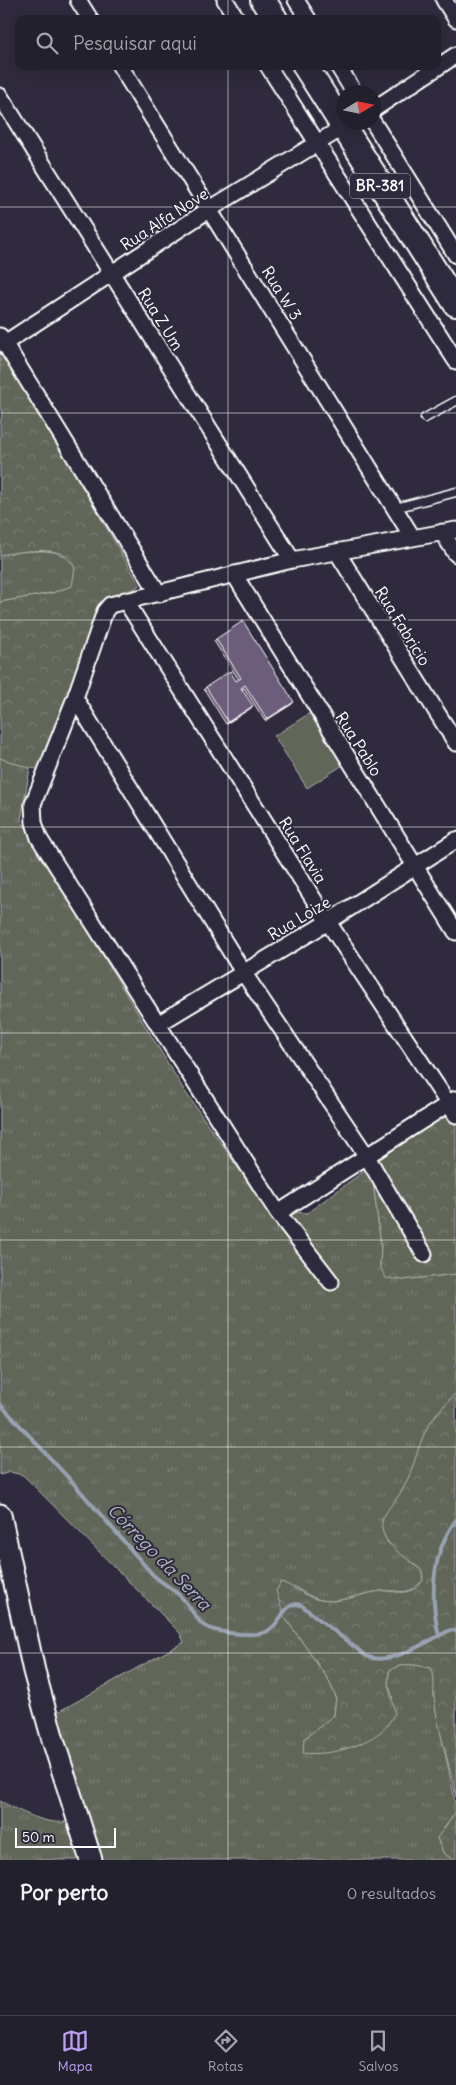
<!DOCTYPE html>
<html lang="pt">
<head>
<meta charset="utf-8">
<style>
  :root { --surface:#23202e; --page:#2f2d3a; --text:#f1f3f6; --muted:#a3a3aa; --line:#403e4a; --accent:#bca0f2 }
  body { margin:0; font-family:Delius,sans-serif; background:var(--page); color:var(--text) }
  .compass { position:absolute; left:336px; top:85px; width:45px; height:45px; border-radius:50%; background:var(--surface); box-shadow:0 5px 20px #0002; rotate:80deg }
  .scale { position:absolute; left:15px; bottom:12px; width:101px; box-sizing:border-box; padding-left:5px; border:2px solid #fff; border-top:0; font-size:14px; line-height:18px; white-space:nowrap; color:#fff; -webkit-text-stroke:4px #2f2a3d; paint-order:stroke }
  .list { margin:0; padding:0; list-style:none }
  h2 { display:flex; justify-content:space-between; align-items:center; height:65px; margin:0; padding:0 20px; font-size:21px }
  h2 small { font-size:16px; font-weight:400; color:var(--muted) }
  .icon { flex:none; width:28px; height:28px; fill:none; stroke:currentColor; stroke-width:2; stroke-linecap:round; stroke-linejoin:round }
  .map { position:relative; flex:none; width:456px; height:1860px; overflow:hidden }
  .search { position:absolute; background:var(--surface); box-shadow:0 5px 20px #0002; left:15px; right:15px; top:15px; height:55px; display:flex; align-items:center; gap:12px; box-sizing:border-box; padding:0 18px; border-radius:10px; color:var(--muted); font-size:19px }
  .sheet { height:155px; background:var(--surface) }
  nav { display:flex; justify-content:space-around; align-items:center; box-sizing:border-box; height:70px; border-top:1px solid var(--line); background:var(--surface); font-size:14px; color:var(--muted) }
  nav a { display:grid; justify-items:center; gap:2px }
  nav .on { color:var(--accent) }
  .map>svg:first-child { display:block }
</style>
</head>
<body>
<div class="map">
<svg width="456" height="1860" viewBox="0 0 456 1860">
  <defs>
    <pattern id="grass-tufts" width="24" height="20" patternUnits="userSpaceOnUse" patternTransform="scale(1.25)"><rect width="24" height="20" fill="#606659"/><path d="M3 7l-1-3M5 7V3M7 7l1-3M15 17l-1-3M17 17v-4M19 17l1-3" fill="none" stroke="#787d72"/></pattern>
    <pattern id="forest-crowns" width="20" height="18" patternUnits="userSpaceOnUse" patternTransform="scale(1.25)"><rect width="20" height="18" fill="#606659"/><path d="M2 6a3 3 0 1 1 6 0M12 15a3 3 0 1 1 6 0" fill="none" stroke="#787d72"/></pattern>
  </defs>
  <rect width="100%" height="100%" fill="#2f2a3d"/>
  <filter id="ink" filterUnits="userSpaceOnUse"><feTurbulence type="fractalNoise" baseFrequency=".02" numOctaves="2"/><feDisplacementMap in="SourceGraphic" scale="10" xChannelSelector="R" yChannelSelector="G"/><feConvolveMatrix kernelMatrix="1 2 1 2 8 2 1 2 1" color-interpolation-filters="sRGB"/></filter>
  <g filter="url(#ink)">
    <path fill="url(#grass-tufts)" stroke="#b0b2ac" d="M16,552c24,0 45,-7 59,16l-2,18 -21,7 -52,9v-47z
      M0,758l30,10 -9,52 163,270 83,120 40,3 64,-47 10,79 -1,22 23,13 53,-6v119l-20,21 -10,17 -10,31 -14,29 -20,29 5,22 35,29 1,9c-17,18 -21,9 -42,11 -39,5 -48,22 -86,-4l-11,29 44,63 8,18 -2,18 -30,24 89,-41 -5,-14 1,-13c15,-10 26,-6 42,-3 6,12 2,26 4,38 4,20 21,93 21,107 -3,9 -13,18 -19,25l7,16 11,6h-455v-59c20,10 48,26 71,20l-24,-103 137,-76 -4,-9 -157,-158 -13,-3 -10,3z"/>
    <path fill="url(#forest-crowns)" stroke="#b0b2ac" d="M0,347l140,238 -28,18 -13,2 -2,42 -55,123 -16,-3 -26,-9v-156l52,-9 20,-7 3,-18c-2,-4 -5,-10 -9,-12 -18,-10 -47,-4 -66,-1v-130l2,-12 -2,-5z
      M456,1107v167l-53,6 -17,-2 -6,-11 1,-22 -10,-79 56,-41z
      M456,1393v404c-6,-33 -18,-65 -22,-99 -1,-10 2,-20 -3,-30 -16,-3 -27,-7 -42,3l-1,13 7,29c-3,5 -7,12 -11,16 -21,18 -55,27 -81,24l1,-14 30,-24 2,-18 -8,-18 -44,-63 -8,-25 5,-9c12,4 26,15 35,17 24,6 42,-5 65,-8 11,-1 20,4 31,-1 5,-1 8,-6 11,-10l-1,-9c-12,-12 -38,-24 -40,-43 -2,-13 13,-26 19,-36 12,-19 15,-41 24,-60 7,-15 20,-27 31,-39z
      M456,1806v54h-1l-11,-6 -7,-16 18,-25z"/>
    <path fill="#606659" stroke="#b0b2ac" d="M310,713l33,52 -36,23 -33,-52z"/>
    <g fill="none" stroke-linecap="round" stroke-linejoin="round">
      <path stroke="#98a2b2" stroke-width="4" d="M0,1404l75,81 78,90c8,7 17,12 25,19 10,8 15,21 24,30 10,9 51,13 64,8 14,-6 16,-26 30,-28l5,1 65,51c24,11 62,-15 84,-26l6,1
        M439,1636c-9,-39 -8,-82 17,-116"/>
      <g stroke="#fff" stroke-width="11">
        <path id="lane" d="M425,418l31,-17
          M395,508l61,-16"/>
      </g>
      <g stroke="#fff" stroke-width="19">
        <path id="street" d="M78,0l12,19
          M225,0l12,19
          M296,0l12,19
          M444,0l12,19
          M120,66l293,472
          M268,66l188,295
          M338,66l16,26
          M0,96l292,464
          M374,109l82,-54
          M373,122l83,133
          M0,336l159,258
          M5,343l205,-134 140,-86
          M442,532l14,22
          M337,552l119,191
          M234,574l222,358
          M125,600l203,322 128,193
          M75,698l168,274 123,183 58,99
          M158,1024l170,-102 128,-82
          M278,1213l178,-114
          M331,1282l-53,-69 -239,-375 -5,-16 -1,-18 42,-106 30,-87 5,-6 182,-45 164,-30"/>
      </g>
      <g stroke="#fff" stroke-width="25">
        <path id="secondary" d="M0,1515l34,156 19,69 38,120"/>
      </g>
      <g stroke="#fff" stroke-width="28">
        <path id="primary" d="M263,0l12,19
          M305,66l151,238"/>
      </g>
      <use href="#lane" stroke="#2f2a3d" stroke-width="8"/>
      <use href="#street" stroke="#2f2a3d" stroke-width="15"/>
      <use href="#secondary" stroke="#2f2a3d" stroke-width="21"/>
      <use href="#primary" stroke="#2f2a3d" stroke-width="24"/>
    </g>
    <path fill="#5d5069" stroke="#fff" d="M216,639l78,63 -2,2 -27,17 -21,-33 -2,1 9,19 -25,16 -22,-35 2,-2 30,-6 3,-1 -25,-39z"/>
    <path fill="#4c4155" stroke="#fff" d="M294,702l-2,2 -27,17 2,-2z
      M253,706l-2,2 -25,16 2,-2z"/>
    <path fill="#6c5d7a" stroke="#fff" d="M243,621l51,81 -27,17 -22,-34 -4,3 12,18 -25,16 -22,-35 24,-16 6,10 5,-3 -25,-39z"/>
  </g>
  <path fill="none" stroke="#fff" stroke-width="1" stroke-opacity="0.55" d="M228,0v19M228,66v1794M0,207h456M0,413h456M0,620h456M0,827h456M0,1033h456M0,1240h456M0,1447h456M0,1653h456"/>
  <g text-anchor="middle" stroke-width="4" stroke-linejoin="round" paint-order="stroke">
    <rect fill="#2f2a3d" stroke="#c1bfc5" stroke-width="1" x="350" y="173.5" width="60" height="25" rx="4"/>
    <g font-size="15" font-weight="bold" fill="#fff">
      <text x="380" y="191">BR-381</text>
    </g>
    <g font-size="16" fill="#fff" stroke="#2f2a3d">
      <text transform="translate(164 219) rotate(-33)" y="6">Rua Alfa Nove</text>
      <text transform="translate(282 293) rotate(58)" y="6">Rua W 3</text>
      <text transform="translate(161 319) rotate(58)" y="6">Rua Z Um</text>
      <text transform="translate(403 626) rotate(58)" y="6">Rua Fabricio</text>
      <text transform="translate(359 744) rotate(58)" y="6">Rua Pablo</text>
      <text transform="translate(303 850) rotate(58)" y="6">Rua Flavia</text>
      <text transform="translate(299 918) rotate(-31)" y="6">Rua Loize</text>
    </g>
    <g font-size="18" font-style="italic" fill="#b2b9c5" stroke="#2f2a3d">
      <text transform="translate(159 1557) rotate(46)" y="6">Córrego da Serra</text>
    </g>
  </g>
</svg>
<svg class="compass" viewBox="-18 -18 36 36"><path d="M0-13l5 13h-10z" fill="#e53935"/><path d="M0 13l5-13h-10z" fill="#a3a3aa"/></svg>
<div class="scale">50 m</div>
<div class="search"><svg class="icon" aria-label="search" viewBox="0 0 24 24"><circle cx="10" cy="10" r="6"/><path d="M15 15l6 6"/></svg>Pesquisar aqui</div>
</div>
<section class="sheet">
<h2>Por perto<small>0 resultados</small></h2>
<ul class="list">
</ul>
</section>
<nav>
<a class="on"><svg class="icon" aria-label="map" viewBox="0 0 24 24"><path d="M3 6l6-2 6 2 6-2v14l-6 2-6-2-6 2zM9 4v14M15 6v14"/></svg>Mapa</a>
<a><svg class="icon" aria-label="directions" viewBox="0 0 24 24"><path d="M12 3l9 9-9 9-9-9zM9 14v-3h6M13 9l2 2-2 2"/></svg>Rotas</a>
<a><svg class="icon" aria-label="saved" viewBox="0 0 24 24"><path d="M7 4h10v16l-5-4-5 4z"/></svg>Salvos</a>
</nav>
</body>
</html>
